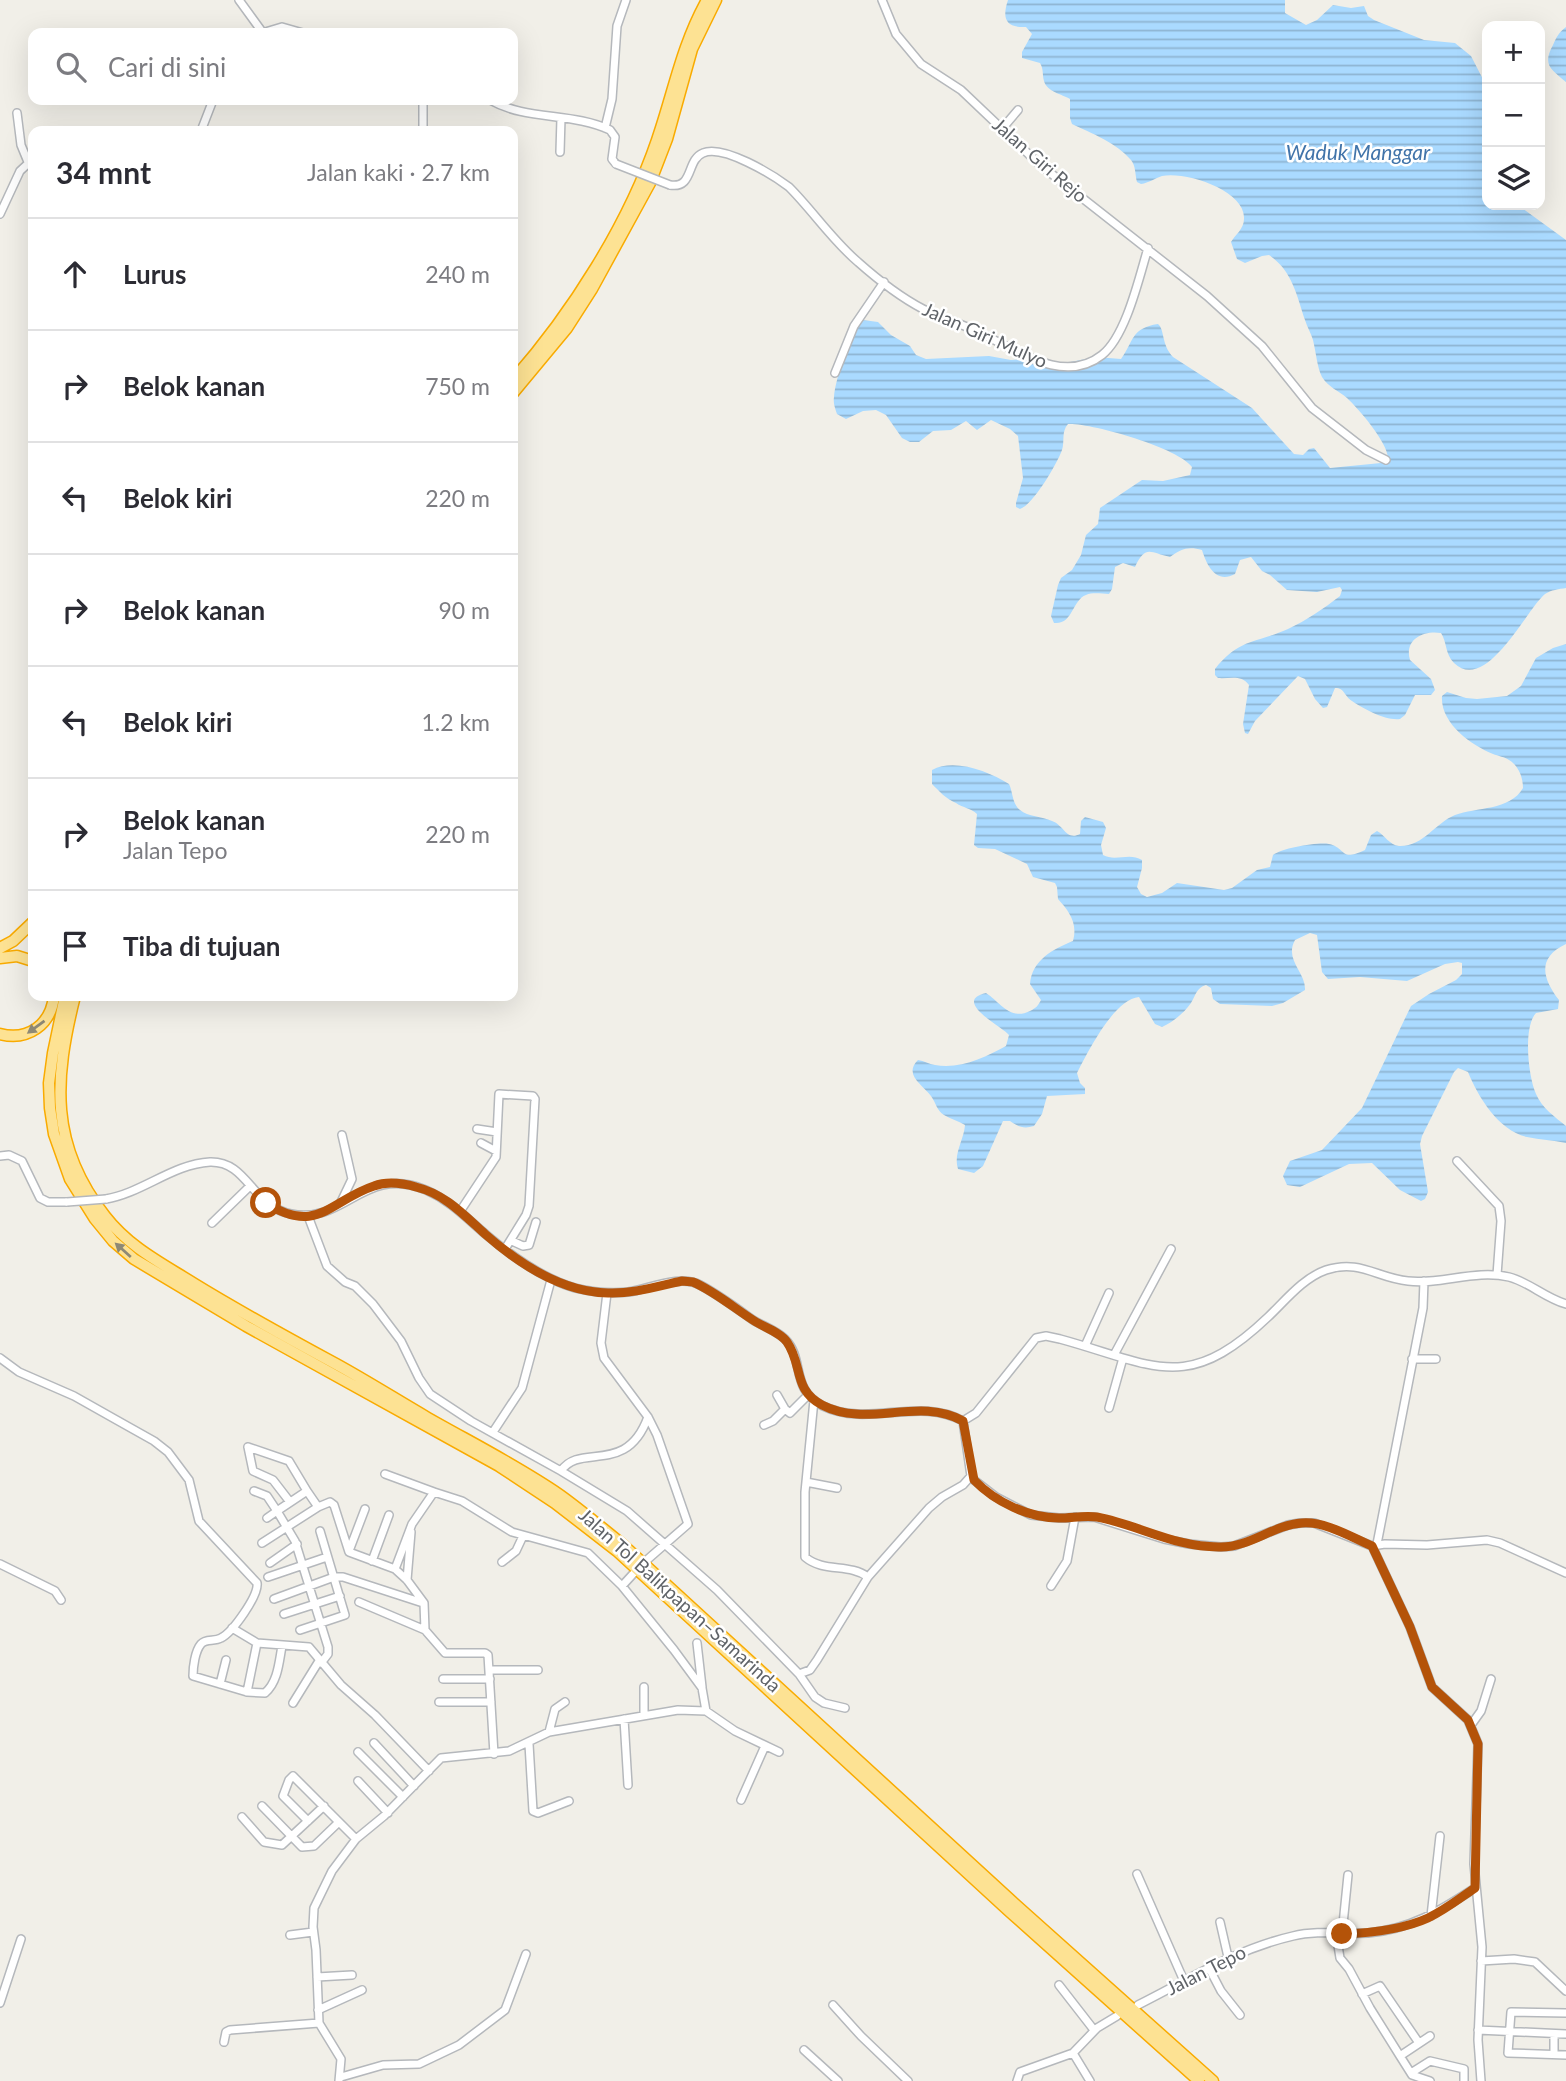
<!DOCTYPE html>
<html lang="id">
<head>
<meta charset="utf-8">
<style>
  :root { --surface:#fff; --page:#f7f7f7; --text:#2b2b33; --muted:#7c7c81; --line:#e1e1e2 }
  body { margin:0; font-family:Lato,sans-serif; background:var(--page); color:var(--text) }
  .controls { position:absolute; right:21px; top:21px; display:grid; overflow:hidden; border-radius:14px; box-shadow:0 7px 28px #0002 }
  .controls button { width:63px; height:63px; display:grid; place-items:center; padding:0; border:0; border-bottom:2px solid var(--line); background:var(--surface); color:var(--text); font:35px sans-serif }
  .stop { position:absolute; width:21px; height:21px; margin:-16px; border:5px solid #b45309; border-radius:50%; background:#fff }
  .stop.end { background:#b45309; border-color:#fff; box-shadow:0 2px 7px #0008 }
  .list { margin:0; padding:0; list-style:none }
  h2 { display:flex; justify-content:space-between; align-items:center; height:91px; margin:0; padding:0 28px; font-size:30px }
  h2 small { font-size:23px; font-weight:400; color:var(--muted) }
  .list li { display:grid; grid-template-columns:46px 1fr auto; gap:21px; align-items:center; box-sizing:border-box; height:112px; padding:0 28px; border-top:2px solid var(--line) }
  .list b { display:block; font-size:26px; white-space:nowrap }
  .list p { margin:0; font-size:23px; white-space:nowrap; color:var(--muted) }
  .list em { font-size:23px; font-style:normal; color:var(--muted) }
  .icon { flex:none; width:38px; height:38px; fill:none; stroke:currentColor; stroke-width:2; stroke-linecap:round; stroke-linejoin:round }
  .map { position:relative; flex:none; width:1566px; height:2081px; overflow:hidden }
  .search { position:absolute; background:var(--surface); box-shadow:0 7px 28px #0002; left:28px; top:28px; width:490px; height:77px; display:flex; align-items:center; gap:18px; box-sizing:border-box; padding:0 24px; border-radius:14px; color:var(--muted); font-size:26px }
  .panel { position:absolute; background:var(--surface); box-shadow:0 7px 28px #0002; left:28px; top:126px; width:490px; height:875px; border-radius:14px }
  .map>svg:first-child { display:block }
</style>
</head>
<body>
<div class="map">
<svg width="1566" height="2081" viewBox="0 0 1566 2081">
  <defs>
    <pattern id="water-rules" width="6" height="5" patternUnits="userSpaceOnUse" patternTransform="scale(1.75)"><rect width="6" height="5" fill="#aadaff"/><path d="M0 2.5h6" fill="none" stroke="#8eb4d2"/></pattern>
  </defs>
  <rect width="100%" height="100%" fill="#f1efe8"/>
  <path fill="url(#water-rules)" d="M1008,0h277v13l21,12 11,-5 16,-15 18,3 13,-2 4,10 6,4 50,20 31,3 16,13 16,31v118h31l48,35v348c-7,1 -15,2 -21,6 -19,16 -59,100 -91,69 -9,-9 -7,-21 -13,-30 -18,-3 -37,7 -31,27l21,19 4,11 -4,5h-16l-10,20 -5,4c-14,2 -36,-10 -48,-18 -8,-5 -7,-13 -17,-13l-8,19 -4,1 -8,-9 -10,-20 -7,-3 -43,45 -7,13 -3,-1 -2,-9 6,-39c-8,-11 -19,-6 -31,-7l-3,-3v-6c24,-31 42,-26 73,-40 19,-9 35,-20 52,-33l2,-6 -2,-3 -23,5 -30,-2 -17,-15 -8,-4 -11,-14 -11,3 -5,14c-19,10 -28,-8 -33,-24 -14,-4 -21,-1 -32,7 -20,-4 -24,-13 -35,10l-12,-4 -8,4 -3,22 -3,5c-7,0 -16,-2 -23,1 -14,5 -13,30 -32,28l-3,-7 7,-31 3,-7 11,-8 9,-15 5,-20 12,-11 2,-16 42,-28 21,1 27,-6 2,-8c-13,-19 -100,-44 -124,-43 -7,8 -3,17 -6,26 -5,14 -29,55 -42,59l-4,-2v-4l7,-25 -5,-42 -8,-7 -19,-9 -14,10 -11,-9 -15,9 -18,1 -14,11h-9l-8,-4 -16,-23 -10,-5 -13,1 -17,8 -9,-5c-2,-6 -4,-11 -3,-17 1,-17 17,-66 29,-77l15,2 13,13 19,11 6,9 10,4 63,-3 22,4 18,-1 7,-3 16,6 13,1 31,-6 25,2c13,-18 10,-31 37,-35 7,6 3,20 15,33l79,51 42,46 9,1 6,-6 5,-1 16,20 51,-5 7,-4c1,-15 -30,-51 -41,-61 -9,-8 -18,-10 -25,-21 -5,-10 -6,-25 -9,-37 -2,-7 -6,-13 -8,-20 -8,-24 -13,-50 -36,-65l-7,1 -17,7 -8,-4 -6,-17c4,-7 13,-13 13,-23 2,-29 -59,-48 -82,-43 -7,2 -13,7 -21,8l-4,-2c-2,-7 -1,-16 -6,-22 -14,-17 -40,-27 -59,-36l-2,-6v-19c-8,-5 -23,-7 -26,-18 -2,-7 0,-11 -4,-18l-18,-5v-6l10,-18 -6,-7c-21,1 -24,-9 -18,-27z
    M1566,27v55c-15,-13 -24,-17 -13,-37 3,-7 6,-13 13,-18z
    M1566,644v300c-30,14 -23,35 -7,56l-1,9 -22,4c-13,14 -8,63 0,81 6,14 19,23 30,32v17c-13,-3 -26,-3 -39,-6 -28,-6 -49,-40 -59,-65l-10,-4 -4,4 -32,64 -2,8 8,48 -3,7 -4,2 -21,-11 -28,-27 -23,1 -49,23 -13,-2 -4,-9 7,-15 32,-11 40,-42 49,-102 18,-12 27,-14 6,-6v-11l-4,-1 -13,2 -38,17 -47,-4 -32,2 -6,-7 -5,-37 -7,-2 -15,7c-11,20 11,32 10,50l-22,13 -11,3 -52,-2 -7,-5 -2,-11 -5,-3c-10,3 -10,10 -15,18 -7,10 -18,19 -29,24l-7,-3 -16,-27c-25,2 -51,55 -62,76l3,10 5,5v6l-38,2 -5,18 -8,12c-10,3 -15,1 -24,-5h-7l-20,45 -9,7 -16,-4c-5,-15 6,-29 7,-44 -7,-4 -14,-6 -21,-10 -7,-4 -8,-12 -13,-19 -8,-11 -28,-21 -13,-36 6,1 11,4 17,5 24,5 51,-8 71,-19l3,-11c-6,-8 -58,-34 -23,-42 14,9 24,28 44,18 6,-3 8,-5 11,-11l-11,-16c2,-24 23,-35 43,-43 5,-18 -4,-30 -15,-42l-1,-12 -2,-4 -22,-6 -6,-13 -32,-15 -17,-1 -4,-3 3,-31c-6,-6 -14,-6 -21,-11 -10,-4 -17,-12 -24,-19v-14c22,-12 56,1 77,14 4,8 3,20 11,26 8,7 22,6 32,11 12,4 14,20 28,13l1,-13 4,-4 18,5 3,6 -5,17 2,10c13,7 26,-3 39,5v8l-5,19 4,7 6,3 15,-4 15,-10 47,7 8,-2 25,-18 13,-3 3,-12c10,-7 44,-13 56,-11 18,4 10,18 36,6l6,-15 6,-4c8,4 12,14 22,15 24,1 36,-23 56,-31 21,-8 55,-4 68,-27 0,-10 -4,-22 -14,-28 -4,-3 -11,-4 -16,-6 -22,-9 -53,-31 -51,-58l5,-4 19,6 11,1 30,-3 14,-10 15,-28 17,-10z"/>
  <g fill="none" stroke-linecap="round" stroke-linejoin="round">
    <g stroke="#b5b8bc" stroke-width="10">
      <path id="minor" d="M239,0l24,33
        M882,0l14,34 25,30 40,26 78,74 168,132 55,50 50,62 54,42 20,10
        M262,33l20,-6 21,6
        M490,100c37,21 82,12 120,30l5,7 -3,22 4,5
        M17,113l4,32 7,17
        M605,128l7,-29 5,-73 9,-26
        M1001,130l17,-20
        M201,131l12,-31
        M423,131v-31
        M560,152l1,-34
        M670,185c24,4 16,-25 33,-32 20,-9 70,22 86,34 24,24 43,53 69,75 18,16 44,36 65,47 18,9 37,14 55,23 36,16 85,54 124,23 24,-19 37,-77 46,-107
        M0,214l20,-43 13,-12
        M835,373l19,-47 30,-44
        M477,1129l20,3
        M481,1143l15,8
        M0,1156l9,-1 13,6 18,37 8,4h19
        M1457,1161l42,45 2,15 -4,54
        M106,1199c36,-6 67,-35 104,-37 38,-1 41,44 81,52 54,11 73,-50 135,-24 27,12 41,29 63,47 25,21 55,42 86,51 17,4 35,6 53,4 21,-3 52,-18 72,-7 19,10 36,23 53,35 10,6 24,11 32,19 20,20 5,51 38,67 46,22 95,-10 140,15
        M341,1202l11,-23 -10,-44
        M461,1210l35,-53 3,-63 34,2 2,3 -6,107 -3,9 -21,34
        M308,1216l19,50 18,16 10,4 18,18 28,37 18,37 11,16 41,27 90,50c19,-29 65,6 87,-54
        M212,1223l38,-37
        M512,1241l11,5 6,-1 7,-23
        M607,1293l-6,50 3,15 44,59 9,18 31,89 -40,35
        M1085,1346l24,-53
        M1114,1355l57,-106
        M0,1358l19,14 55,24 39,22 41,23 14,11 21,28 10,41 58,62c2,12 -24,49 -36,55 -7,4 -15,0 -20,6 -6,7 -8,23 -8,32l54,16 18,1c13,-11 14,-31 17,-47
        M1412,1359h24
        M777,1395l8,14 5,4 18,-18
        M814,1400l-9,92v65c19,16 44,6 63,20
        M1109,1408l14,-50
        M963,1421l13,-8 60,-75 10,-2 14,3c95,26 126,56 208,-22 17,-16 35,-39 58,-47 34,-11 51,8 82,11 33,4 67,-12 101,-4 20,5 36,21 57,27
        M963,1421l8,55 3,4 22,17 35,18 28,3 35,-1 70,22 25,5 32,3 13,-1 54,-21 12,-2h14l58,23 13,-2 42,1 60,-5 13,3 66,30
        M764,1425l9,-4 12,-12
        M493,1432l29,-44 29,-108
        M248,1447l41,14 18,30 -30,20 18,30 33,106v7l-7,9
        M248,1447l5,24 20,9 17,22
        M561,1471l66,40 90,79 82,84 16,23 9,6 21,5
        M385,1474l49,18
        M806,1482l31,6
        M254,1491l13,5 10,15 -10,7
        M318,1507l12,-5 4,3 15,47 46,17 12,11 17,23 1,27 20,23h40l3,2 6,99
        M262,1543l56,-36 -11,-16
        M1377,1544l46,-236 1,-27
        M1372,1546l38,81 22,60 36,33 10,24 -4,120 8,83 -4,93 3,41
        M349,1551l16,-42
        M372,1561l17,-46
        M502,1562l14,-11 7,-15
        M270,1563l27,-19
        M0,1564l55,27 6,9
        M395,1569l17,-45 22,-32 28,9 50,31 76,21 34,33 52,64 28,38 4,23
        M268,1577l59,-20
        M407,1580l4,-48
        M622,1586l11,-12
        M1051,1586l16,-25 8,-44
        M274,1599l60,-22h9l80,26
        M359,1602l66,28
        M284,1614l56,-18
        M232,1628l25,15 52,4 32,38 34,30 54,56
        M300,1630l45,-15 -25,-84
        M697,1643l5,44
        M489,1670h49
        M799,1674l11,-4 7,-10 51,-83 61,-69 13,-11 21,-12 8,-9
        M443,1679h47
        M220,1684l6,-24
        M644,1687v28
        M247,1692l10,-49
        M439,1702h52
        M293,1703l26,-42
        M624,1719l4,66
        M1471,1725l10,-14 10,-32
        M549,1732l6,-23 10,-7
        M374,1743l40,43
        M529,1744l4,67 5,2 31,-12
        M358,1752l45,45
        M358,1781l30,32
        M741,1800l24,-54
        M262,1806l40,41 12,-1 25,-24
        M242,1817l22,25 18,3 42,-39
        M308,1821l-25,-25 6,-16 4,-4 63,63
        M1137,1874l47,107
        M1431,1916l9,-80
        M1220,1922l8,35
        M1336,1933l4,25 9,11 21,39 30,48 12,19 18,6
        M1342,1934l6,-59
        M290,1935l23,-3
        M1481,1961l33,-2 21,3 31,29
        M1209,1968l12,23 19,24
        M317,1977l35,-2
        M1059,1985l35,45
        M1362,1994l18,-8 39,57
        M0,2003l21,-64
        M833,2005l28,31 47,45
        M1138,2005c52,-26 98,-56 155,-69 24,-6 50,-2 75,-3 43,-4 72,-22 107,-45
        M318,2010l44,-20
        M1566,2013l-55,-1 -3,41 58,2
        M1478,2030l88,4
        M224,2042l2,-10 4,-2 89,-7
        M804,2050l34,31
        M1073,2053l17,28
        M1554,2054v-20
        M1400,2056l30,-20
        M1411,2073l19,-12 34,8v12
        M341,2077l42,-12 36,-1 40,-19 46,-35 21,-56
        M339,2081l2,-22 -22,-36 -3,-73 -3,-23 1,-19 18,-37 24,-32 28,-23 57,-58 68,-7 40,-19 129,-22 28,1 29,20 44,21
        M1017,2081l3,-9 53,-19 24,-25 20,-12"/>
    </g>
    <g stroke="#f9ab00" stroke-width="13">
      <path id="highway" d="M513,380c59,-67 115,-155 144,-240 17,-49 24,-93 50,-140
        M513,393l54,-65 25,-39 58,-106 17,-44 25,-90 24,-49
        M0,948l13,-7 20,-19
        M0,958l17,-2 16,5
        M65,996l-12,57 -4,30 1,25 4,26 16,45 25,40 18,22 21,18 112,67 253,140 56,37 62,48 393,361 189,169
        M75,996c-21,83 -26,149 30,220 24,31 56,47 88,67 47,29 95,55 143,81 31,17 61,36 92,54 44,25 90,48 132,77 21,15 42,33 62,49l394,361 197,176
        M0,1034c28,7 51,-9 54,-38"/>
    </g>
    <use href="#minor" stroke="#fff" stroke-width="7"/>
    <use href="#highway" stroke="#fde293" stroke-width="10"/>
    <g stroke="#b5b8bc" stroke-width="10" stroke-linecap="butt">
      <path id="minor-bridge" d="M616,164l54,21
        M67,1202l39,-3"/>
    </g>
    <use href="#minor-bridge" stroke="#fff" stroke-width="7"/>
  </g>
  <defs><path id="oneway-solid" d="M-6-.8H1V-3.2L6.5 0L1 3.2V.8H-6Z" transform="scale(1.75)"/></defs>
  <g fill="#8e8975">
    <use href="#oneway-solid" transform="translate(36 1027) rotate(144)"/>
    <use href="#oneway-solid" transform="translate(123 1250) rotate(-138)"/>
  </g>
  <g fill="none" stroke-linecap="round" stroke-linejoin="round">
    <path stroke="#b45309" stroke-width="9" d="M266,1203c51,33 65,-3 108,-17 13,-5 28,-3 42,1 29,7 48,28 69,47 34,30 77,58 123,59 25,1 50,-7 74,-12l11,1c23,10 42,27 63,40 10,6 25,11 31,20 16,23 6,48 35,63 46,24 96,-9 141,16l11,59c21,22 55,38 85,38 13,0 26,-3 38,-1 42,8 79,31 124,30 29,0 52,-22 81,-24 23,-2 49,14 70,23l38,81 22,60 36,33 10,24 -3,144c-15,10 -30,22 -47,30 -26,12 -57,15 -86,16"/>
  </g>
  <g text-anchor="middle" stroke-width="5" stroke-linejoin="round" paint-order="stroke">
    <g font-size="19" fill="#5f6368" stroke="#fff">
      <text transform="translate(1040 160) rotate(41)" y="7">Jalan Giri Rejo</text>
      <text transform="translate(985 335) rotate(24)" y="7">Jalan Giri Mulyo</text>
      <text transform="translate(680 1600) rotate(42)" y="7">Jalan Tol Balikpapan–Samarinda</text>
      <text transform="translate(1206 1970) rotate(-27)" y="7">Jalan Tepo</text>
    </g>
    <g font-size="21" font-style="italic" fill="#4174aa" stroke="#fff">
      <text x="1358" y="160">Waduk Manggar</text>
    </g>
  </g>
</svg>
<div class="controls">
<button>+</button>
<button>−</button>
<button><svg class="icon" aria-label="layers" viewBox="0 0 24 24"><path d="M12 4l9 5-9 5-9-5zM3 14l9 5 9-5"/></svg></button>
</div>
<div class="stop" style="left:266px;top:1203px"></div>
<div class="stop end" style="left:1342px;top:1934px"></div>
<div class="search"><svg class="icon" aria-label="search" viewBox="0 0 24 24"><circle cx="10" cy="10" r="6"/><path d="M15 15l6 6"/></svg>Cari di sini</div>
<section class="panel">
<h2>34 mnt<small>Jalan kaki · 2.7 km</small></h2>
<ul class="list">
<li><svg class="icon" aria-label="ahead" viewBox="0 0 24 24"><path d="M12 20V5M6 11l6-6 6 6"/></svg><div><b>Lurus</b></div><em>240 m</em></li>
<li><svg class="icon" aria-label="right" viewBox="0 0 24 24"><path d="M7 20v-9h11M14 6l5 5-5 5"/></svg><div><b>Belok kanan</b></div><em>750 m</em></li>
<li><svg class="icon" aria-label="left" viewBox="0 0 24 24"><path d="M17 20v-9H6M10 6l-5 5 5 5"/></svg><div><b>Belok kiri</b></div><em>220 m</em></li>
<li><svg class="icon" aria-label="right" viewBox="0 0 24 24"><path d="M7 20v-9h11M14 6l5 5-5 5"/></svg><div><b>Belok kanan</b></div><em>90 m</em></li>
<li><svg class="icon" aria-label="left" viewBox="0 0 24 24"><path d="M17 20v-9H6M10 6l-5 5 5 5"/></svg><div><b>Belok kiri</b></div><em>1.2 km</em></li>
<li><svg class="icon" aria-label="right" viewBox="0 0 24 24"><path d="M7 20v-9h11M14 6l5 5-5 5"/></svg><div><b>Belok kanan</b><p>Jalan Tepo</p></div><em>220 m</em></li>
<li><svg class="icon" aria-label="arrive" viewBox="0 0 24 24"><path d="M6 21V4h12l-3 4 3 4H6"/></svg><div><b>Tiba di tujuan</b></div></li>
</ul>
</section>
</div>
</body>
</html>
